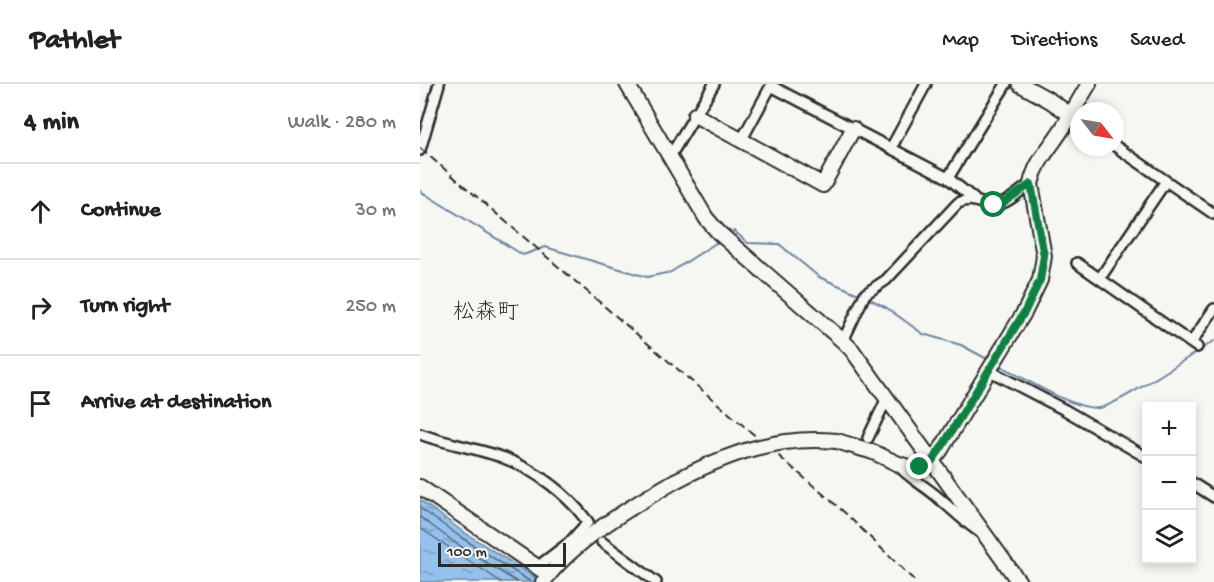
<!DOCTYPE html>
<html lang="en">
<head>
<meta charset="utf-8">
<style>
  :root { --surface:#fff; --page:#f2f2f2; --text:#222; --muted:#767676; --line:#e0e0e0 }
  body { margin:0; font-family:"Gochi Hand","Klee One",sans-serif; background:var(--page); color:var(--text) }
  .controls { position:absolute; right:18px; bottom:18px; display:grid; overflow:hidden; border-radius:0px; box-shadow:0 3px 9px #0003 }
  .controls button { width:54px; height:54px; display:grid; place-items:center; padding:0; border:0; border-bottom:2px solid var(--line); background:var(--surface); color:var(--text); font:30px sans-serif }
  .compass { position:absolute; left:650px; top:18px; width:54px; height:54px; border-radius:50%; background:var(--surface); box-shadow:0 3px 9px #0003; rotate:121deg }
  .scale { position:absolute; left:18px; bottom:15px; width:128px; box-sizing:border-box; padding-left:6px; border:3px solid #2b2b2b; border-top:0; font-size:16px; line-height:21px; white-space:nowrap; color:#2b2b2b; -webkit-text-stroke:4px #f6f6f2; paint-order:stroke }
  .stop { position:absolute; width:18px; height:18px; margin:-14px; border:4px solid #0b8043; border-radius:50%; background:#fff }
  .stop.end { background:#0b8043; border-color:#fff; box-shadow:0 2px 6px #0008 }
  .list { margin:0; padding:0; list-style:none }
  h2 { display:flex; justify-content:space-between; align-items:center; height:78px; margin:0; padding:0 24px; font-size:26px }
  h2 small { font-size:20px; font-weight:400; color:var(--muted) }
  .list li { display:grid; grid-template-columns:39px 1fr auto; gap:18px; align-items:center; box-sizing:border-box; height:96px; padding:0 24px; border-top:2px solid var(--line) }
  .list b { display:block; font-size:22px; white-space:nowrap }
  .list em { font-size:20px; font-style:normal; color:var(--muted) }
  .icon { flex:none; width:33px; height:33px; fill:none; stroke:currentColor; stroke-width:2; stroke-linecap:round; stroke-linejoin:round }
  .map { position:relative; flex:none; width:794px; height:498px; overflow:hidden }
  header { display:flex; align-items:center; gap:36px; box-sizing:border-box; height:84px; padding:0 30px; background:var(--surface); border-bottom:2px solid var(--line) }
  header strong { font-size:28px }
  nav { display:flex; gap:33px; margin-inline-start:auto; font-size:21px }
  main { display:flex }
  aside { flex:1; background:var(--surface) }
  .map>svg:first-child { display:block }
</style>
</head>
<body>
<header>
<strong>Pathlet</strong>
<nav><a>Map</a><a>Directions</a><a>Saved</a></nav>
</header>
<main>
<aside>
<h2>4 min<small>Walk · 280 m</small></h2>
<ul class="list">
<li><svg class="icon" aria-label="ahead" viewBox="0 0 24 24"><path d="M12 20V5M6 11l6-6 6 6"/></svg><div><b>Continue</b></div><em>30 m</em></li>
<li><svg class="icon" aria-label="right" viewBox="0 0 24 24"><path d="M7 20v-9h11M14 6l5 5-5 5"/></svg><div><b>Turn right</b></div><em>250 m</em></li>
<li><svg class="icon" aria-label="arrive" viewBox="0 0 24 24"><path d="M6 21V4h12l-3 4 3 4H6"/></svg><div><b>Arrive at destination</b></div></li>
</ul>
</aside>
<div class="map">
<svg width="794" height="498" viewBox="0 0 794 498">
  <defs>
    <pattern id="water-ripples" width="26" height="14" patternUnits="userSpaceOnUse" patternTransform="scale(1.5)"><rect width="26" height="14" fill="#95c1ee"/><path d="M2 4q2-2 4 0t4 0M15 11q2-2 4 0t4 0" fill="none" stroke="#7a9dc1"/></pattern>
  </defs>
  <rect width="100%" height="100%" fill="#f6f6f2"/>
  <filter id="ink" filterUnits="userSpaceOnUse"><feTurbulence type="fractalNoise" baseFrequency=".0167" numOctaves="2"/><feDisplacementMap in="SourceGraphic" scale="12" xChannelSelector="R" yChannelSelector="G"/><feConvolveMatrix kernelMatrix="1 2 1 2 8 2 1 2 1" color-interpolation-filters="sRGB"/></filter>
  <g filter="url(#ink)">
    <path fill="url(#water-ripples)" stroke="#6b85a0" stroke-width="1.5" d="M0,416l42,31 80,51h-122z"/>
    <g fill="none" stroke-linecap="round" stroke-linejoin="round">
      <path stroke="#556779" stroke-width="1.5" d="M0,424l39,28 72,46
        M0,433l34,25 63,40
        M0,444l81,54"/>
      <path stroke="#6b85a0" stroke-width="2" d="M0,107l103,64 22,-8 102,30 24,-5 48,-31
        M309,151l5,-4 14,12 31,1 40,33 42,18
        M446,213l21,11 36,26 38,11 28,15
        M579,281c25,13 73,44 100,43 18,-2 95,-55 115,-67"/>
      <g stroke="#2b2b2b" stroke-width="14">
        <path id="street" d="M351,2l177,92 26,21
          M321,57l31,-57
          M695,62l99,68
          M471,64l35,-64
          M0,66l19,-66
          M249,74l45,-74
          M528,94l58,-94
          M657,179l120,84
          M680,194l66,-97
          M423,257l22,-47 21,-14 72,-77c20,-8 23,5 39,2 12,-2 23,-15 34,-21
          M771,259l23,-34
          M568,286l77,40 81,47
          M0,350c27,10 57,14 84,24 33,13 63,36 84,64l-18,20 -33,25
          M448,354l19,-40
          M477,380c11,13 25,20 37,30 16,13 30,28 47,39
          M772,399l22,14
          M182,458l54,40"/>
      </g>
      <g stroke="#2b2b2b" stroke-width="18">
        <path id="secondary" d="M207,0l79,134 13,15 124,108 9,9 167,232
          M600,0l29,16 22,15
          M275,31l128,70 30,-56
          M417,357c12,4 24,7 36,11 26,11 44,29 67,-1l85,-140 15,-31 4,-24 -13,-72c5,-24 21,-38 33,-58 9,-14 16,-28 25,-42
          M0,403l129,88
          M123,498c31,-42 88,-75 132,-101"/>
      </g>
      <use href="#street" stroke="#f6f6f2" stroke-width="9"/>
      <use href="#secondary" stroke="#f6f6f2" stroke-width="14"/>
      <path stroke="#2b2b2b" stroke-width="2" stroke-dasharray="9 4.5" stroke-linecap="butt" d="M0,64l424,364 72,70"/>
      <g stroke="#2b2b2b" stroke-width="18" stroke-linecap="butt">
        <path id="secondary-bridge" d="M255,397c52,-27 102,-46 162,-40"/>
      </g>
      <use href="#secondary-bridge" stroke="#f6f6f2" stroke-width="14"/>
    </g>
  </g>
  <g fill="none" stroke-linecap="round" stroke-linejoin="round" filter="url(#ink)">
    <path stroke="#0b8043" stroke-width="8" d="M500,383l12,-6 10,-14 83,-136 15,-31 4,-24 -13,-72 -27,18 -10,3"/>
  </g>
  <g text-anchor="middle" stroke-width="5" stroke-linejoin="round" paint-order="stroke">
    <g font-size="22" fill="#2b2b2b" stroke="#f6f6f2">
      <text x="66" y="234">松森町</text>
    </g>
  </g>
</svg>
<div class="controls">
<button>+</button>
<button>−</button>
<button><svg class="icon" aria-label="layers" viewBox="0 0 24 24"><path d="M12 4l9 5-9 5-9-5zM3 14l9 5 9-5"/></svg></button>
</div>
<svg class="compass" viewBox="-18 -18 36 36"><path d="M0-13l5 13h-10z" fill="#e53935"/><path d="M0 13l5-13h-10z" fill="#767676"/></svg>
<div class="scale">100 m</div>
<div class="stop" style="left:574px;top:121px"></div>
<div class="stop end" style="left:500px;top:383px"></div>
</div>
</main>
</body>
</html>
